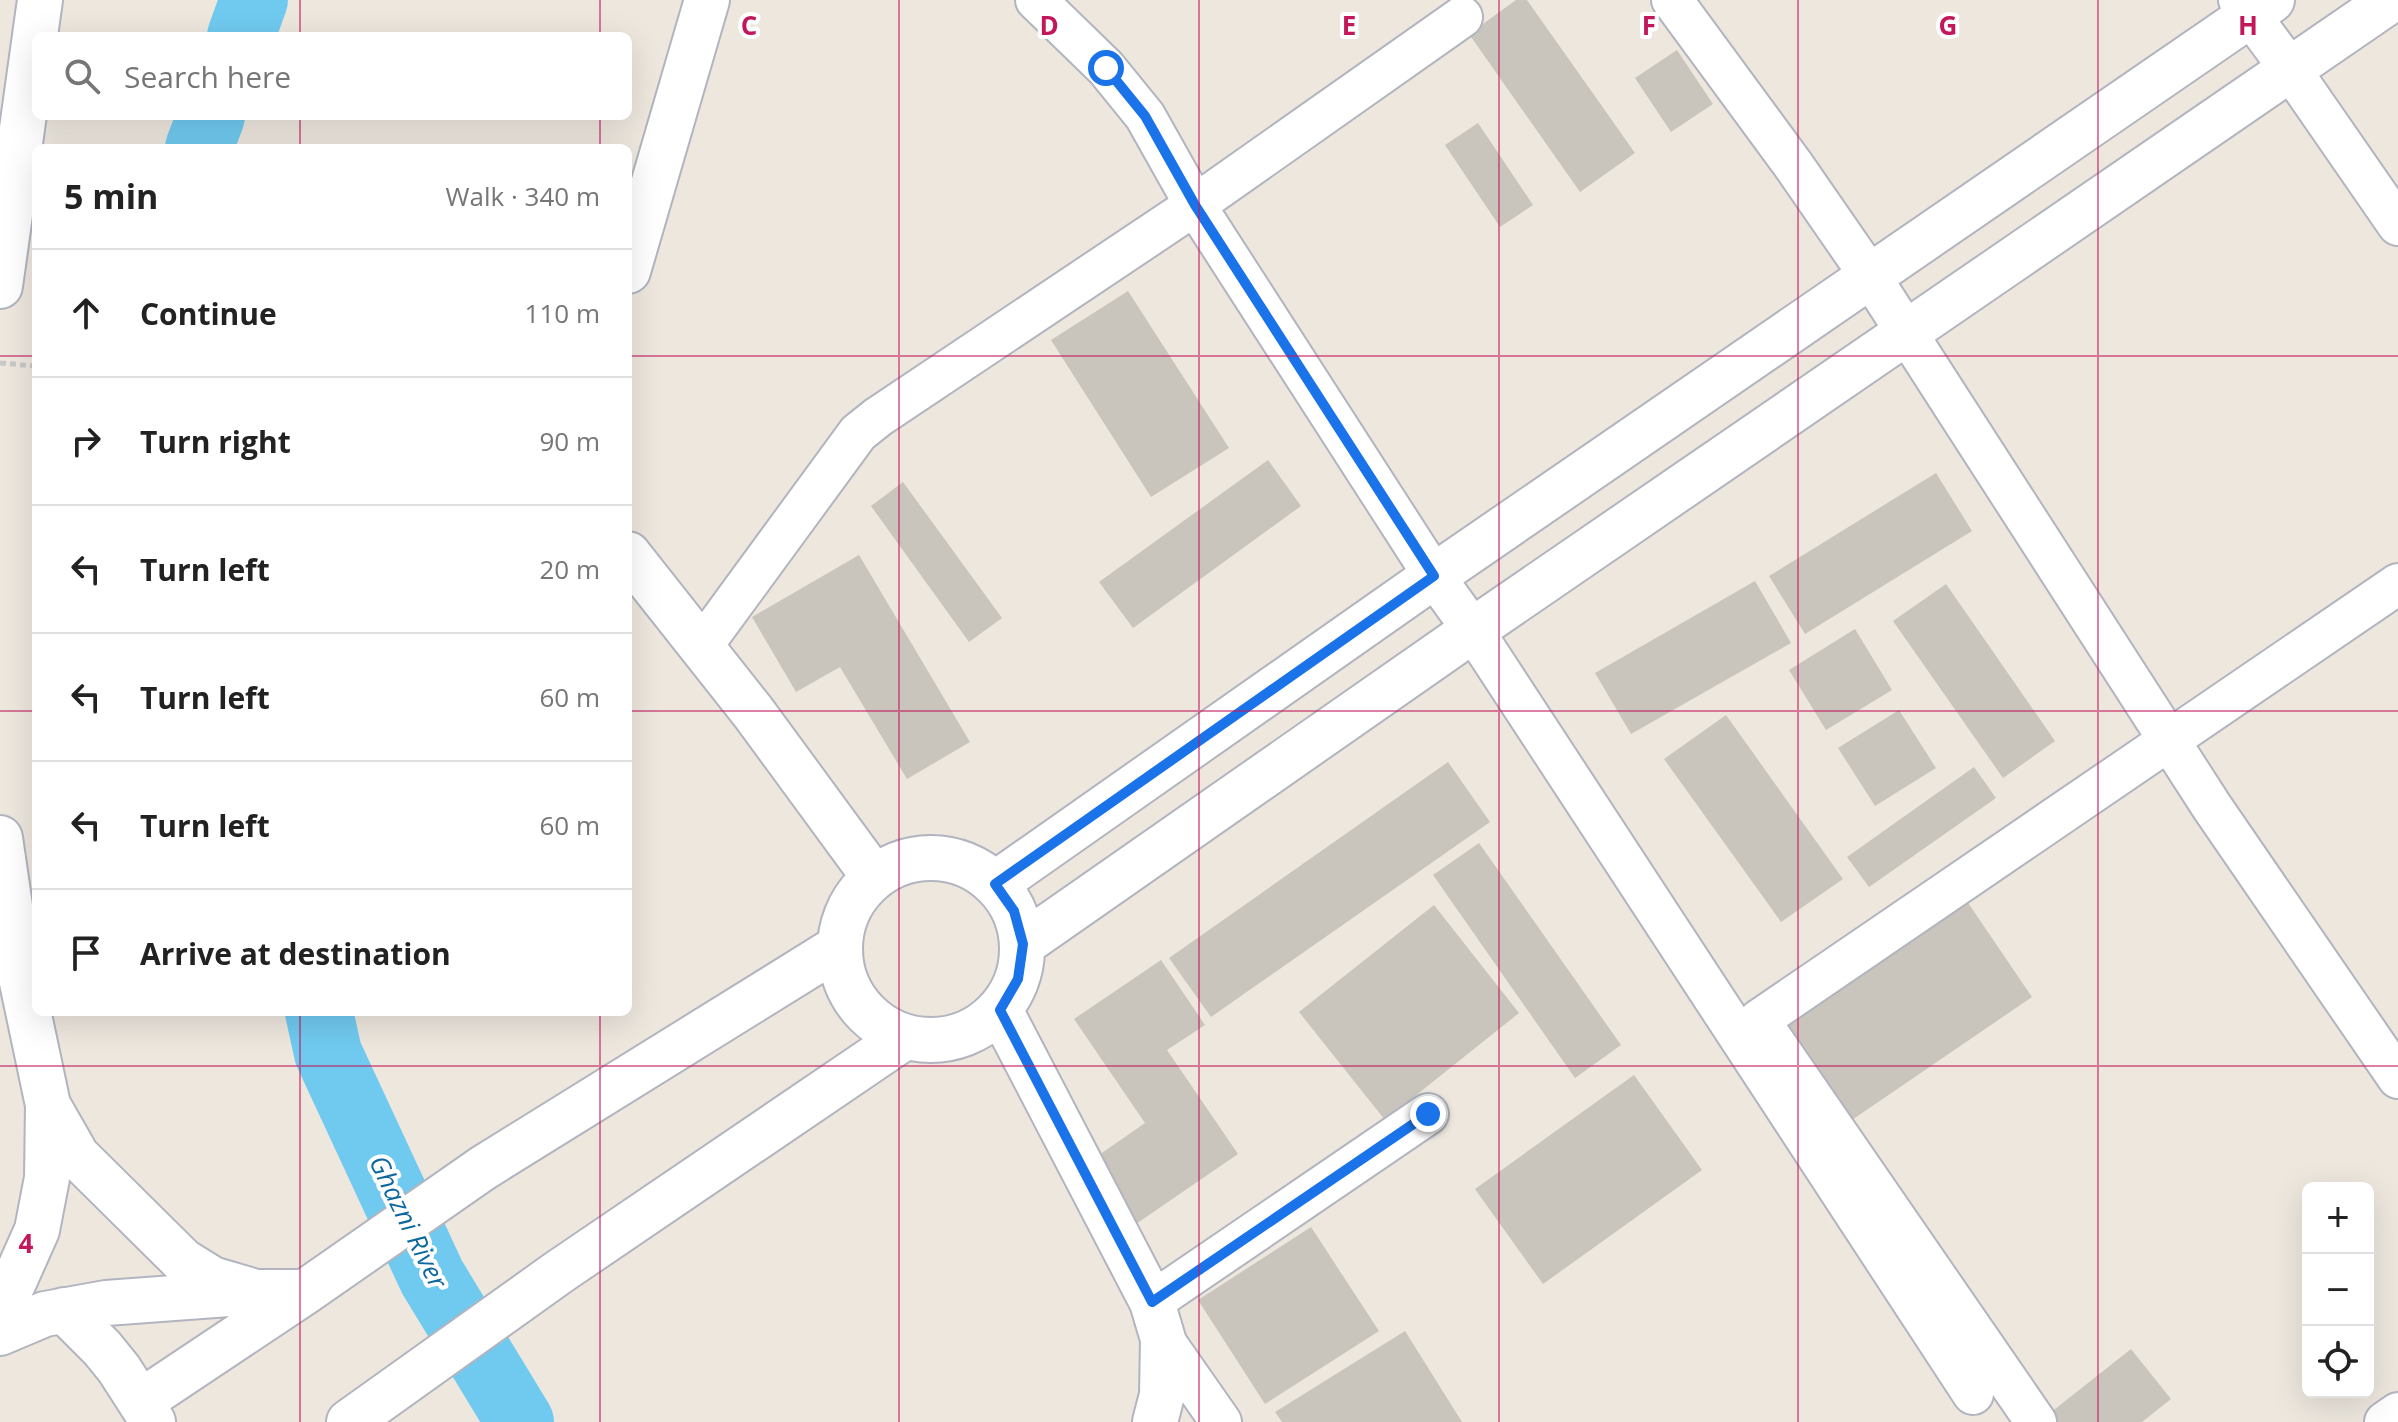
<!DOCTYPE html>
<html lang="en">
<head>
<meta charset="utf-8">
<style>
  :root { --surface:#fff; --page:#f6f6f6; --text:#222; --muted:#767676; --line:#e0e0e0 }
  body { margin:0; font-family:"Open Sans",sans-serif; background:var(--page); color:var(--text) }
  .controls { position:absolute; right:24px; bottom:24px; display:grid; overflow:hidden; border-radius:12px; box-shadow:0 8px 32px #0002 }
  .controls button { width:72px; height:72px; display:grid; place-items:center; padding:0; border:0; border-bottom:2px solid var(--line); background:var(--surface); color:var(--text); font:40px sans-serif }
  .stop { position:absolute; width:24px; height:24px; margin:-18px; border:6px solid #1a73e8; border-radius:50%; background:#fff }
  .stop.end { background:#1a73e8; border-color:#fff; box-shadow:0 2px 8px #0008 }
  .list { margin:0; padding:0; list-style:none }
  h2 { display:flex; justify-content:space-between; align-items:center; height:104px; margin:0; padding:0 32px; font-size:34px }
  h2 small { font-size:26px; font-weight:400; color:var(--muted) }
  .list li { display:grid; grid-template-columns:52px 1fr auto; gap:24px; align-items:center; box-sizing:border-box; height:128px; padding:0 32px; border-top:2px solid var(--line) }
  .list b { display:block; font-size:30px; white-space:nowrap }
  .list em { font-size:26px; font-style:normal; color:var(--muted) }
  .icon { flex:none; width:44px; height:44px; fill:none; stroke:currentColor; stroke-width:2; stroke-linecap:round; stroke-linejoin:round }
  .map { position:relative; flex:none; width:2398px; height:1422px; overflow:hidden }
  .search { position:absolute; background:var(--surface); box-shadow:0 8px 32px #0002; left:32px; top:32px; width:600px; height:88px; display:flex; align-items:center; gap:20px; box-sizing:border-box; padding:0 28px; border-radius:12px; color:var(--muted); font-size:30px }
  .panel { position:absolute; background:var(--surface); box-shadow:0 8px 32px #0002; left:32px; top:144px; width:600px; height:872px; border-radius:12px }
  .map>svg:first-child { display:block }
</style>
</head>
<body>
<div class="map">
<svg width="2398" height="1422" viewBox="0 0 2398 1422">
  <rect width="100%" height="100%" fill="#ede7de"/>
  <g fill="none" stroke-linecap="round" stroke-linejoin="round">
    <path stroke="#70caf0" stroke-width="68" d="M241,36l13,-36
      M199,148l12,-32
      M319,1012l9,41 104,224 88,145"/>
  </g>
  <path fill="#c9c5bc" d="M1516,0h11l108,153 -55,39 -111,-158z
    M1677,50l36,54 -42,28 -36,-54z
    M1478,123l55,82 -33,22 -55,-82z
    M1128,291l101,157 -78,49 -100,-157z
    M1268,460l33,46 -168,122 -34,-46z
    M1936,473l36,58 -167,103 -36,-58z
    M903,482l99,136 -33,24 -98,-136z
    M859,555l111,187 -63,37 -67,-112 -44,25 -44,-75z
    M1755,581l36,62 -160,91 -36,-61z
    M1946,584l109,157 -52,37 -110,-157z
    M1855,629l37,61 -66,40 -37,-60z
    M1899,710l37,58 -61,38 -37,-58z
    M1726,715l117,164 -62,43 -117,-163z
    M1448,762l42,60 -279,195 -42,-59z
    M1974,767l22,31 -127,89 -22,-30z
    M1479,843l142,202 -46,33 -142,-203z
    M1962,894l70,103 -186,127 -70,-104z
    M1434,905l85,108 -134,107 -86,-108z
    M1161,960l44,65 -38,25 71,104 -105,72 -44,-64 56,-39 -71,-104z
    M1634,1075l68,95 -159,114 -68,-95z
    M1311,1227l68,104 -114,73 -67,-104z
    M1405,1331l57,91h-180l-7,-10z
    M2131,1349l40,50 -29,23h-85l-7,-9z"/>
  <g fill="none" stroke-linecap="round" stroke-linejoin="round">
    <g stroke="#b2b4bf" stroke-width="44">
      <path id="minor" d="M1036,0l70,68 39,48 50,89 239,371 39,54 500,764
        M1672,0l122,166 76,110 342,531 186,271
        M2239,0l51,69 108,156
        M702,646l156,-213 20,-16 317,-212 267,-188
        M1152,1302l276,-188
        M1163,1339l58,83
        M2036,1422l-277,-402 639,-436
        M2385,1422l13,-9"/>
    </g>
    <g stroke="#b2b4bf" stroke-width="48">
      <path id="tertiary" d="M628,271l79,-271
        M0,286l40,-286
        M628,554l125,158 121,165
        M0,838l19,130 29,137 -1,73 -10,52 -24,54 -13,21
        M840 949a91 91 0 1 1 182 0a91 91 0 1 1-182 0Z
        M995,884l439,-308 838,-576
        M1023,944l450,-314 918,-630
        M1000,1010l152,292 11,37 -1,56 -7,27
        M49,1107l28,49 106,105 29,18 44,13h49
        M64,1310l38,38 17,21 34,53
        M0,1333l45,-19 61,-11 136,-10
        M140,1402l165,-110 178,-124 356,-221
        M349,1422l210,-150 346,-235"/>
    </g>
    <path stroke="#c8c8c8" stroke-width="5" stroke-dasharray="6 4" stroke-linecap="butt" d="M0,363l36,3"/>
    <use href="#minor" stroke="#fff" stroke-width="40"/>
    <use href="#tertiary" stroke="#fff" stroke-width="44"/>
  </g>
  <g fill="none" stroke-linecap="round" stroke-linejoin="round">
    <path stroke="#1a73e8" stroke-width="10" d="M1106,68l39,48 50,89 239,371 -439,308 19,27 9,33 -5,35 -18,31 152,292 276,-188"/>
  </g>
  <path fill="none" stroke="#c2185b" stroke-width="2" stroke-opacity="0.55" d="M300,0v36M600,0v36M899,0v1422M1199,0v1422M1499,0v1422M1798,0v1422M2098,0v1422M300,116v32M600,116v32M0,356h36M628,356h1770M0,711h36M628,711h1770M300,1012v410M600,1012v410M0,1066h2398"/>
  <g text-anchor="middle" stroke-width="8" stroke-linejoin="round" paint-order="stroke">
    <g font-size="26" font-style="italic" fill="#0c689f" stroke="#fff">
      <text transform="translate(408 1222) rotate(64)" y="9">Ghazni River</text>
    </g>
  </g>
  <g font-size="26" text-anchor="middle" font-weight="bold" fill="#c2185b" stroke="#fff" stroke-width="8" stroke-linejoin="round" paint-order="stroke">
    <text x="749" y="35">C</text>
    <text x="1049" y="35">D</text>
    <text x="1349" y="35">E</text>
    <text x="1649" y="35">F</text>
    <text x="1948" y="35">G</text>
    <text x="2248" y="35">H</text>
    <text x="26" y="1253">4</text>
  </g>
</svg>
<div class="controls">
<button>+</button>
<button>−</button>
<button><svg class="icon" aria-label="locate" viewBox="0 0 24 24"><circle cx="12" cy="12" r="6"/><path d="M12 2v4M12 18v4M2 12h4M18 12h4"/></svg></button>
</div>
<div class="stop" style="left:1106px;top:68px"></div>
<div class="stop end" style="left:1428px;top:1114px"></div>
<div class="search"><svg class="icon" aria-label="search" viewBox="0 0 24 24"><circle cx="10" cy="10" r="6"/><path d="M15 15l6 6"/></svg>Search here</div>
<section class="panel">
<h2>5 min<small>Walk · 340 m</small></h2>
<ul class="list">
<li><svg class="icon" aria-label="ahead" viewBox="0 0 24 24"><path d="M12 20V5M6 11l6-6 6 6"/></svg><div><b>Continue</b></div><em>110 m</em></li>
<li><svg class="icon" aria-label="right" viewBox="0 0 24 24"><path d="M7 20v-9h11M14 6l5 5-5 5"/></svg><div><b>Turn right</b></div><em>90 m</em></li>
<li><svg class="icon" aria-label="left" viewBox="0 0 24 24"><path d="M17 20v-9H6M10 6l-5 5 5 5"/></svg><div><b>Turn left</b></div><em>20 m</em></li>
<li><svg class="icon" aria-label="left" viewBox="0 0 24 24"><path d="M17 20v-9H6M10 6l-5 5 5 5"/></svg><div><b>Turn left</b></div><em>60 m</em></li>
<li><svg class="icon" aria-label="left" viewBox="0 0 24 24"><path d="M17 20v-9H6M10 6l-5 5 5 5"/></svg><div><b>Turn left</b></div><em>60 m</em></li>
<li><svg class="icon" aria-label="arrive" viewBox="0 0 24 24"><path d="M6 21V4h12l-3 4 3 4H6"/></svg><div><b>Arrive at destination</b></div></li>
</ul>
</section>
</div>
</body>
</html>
